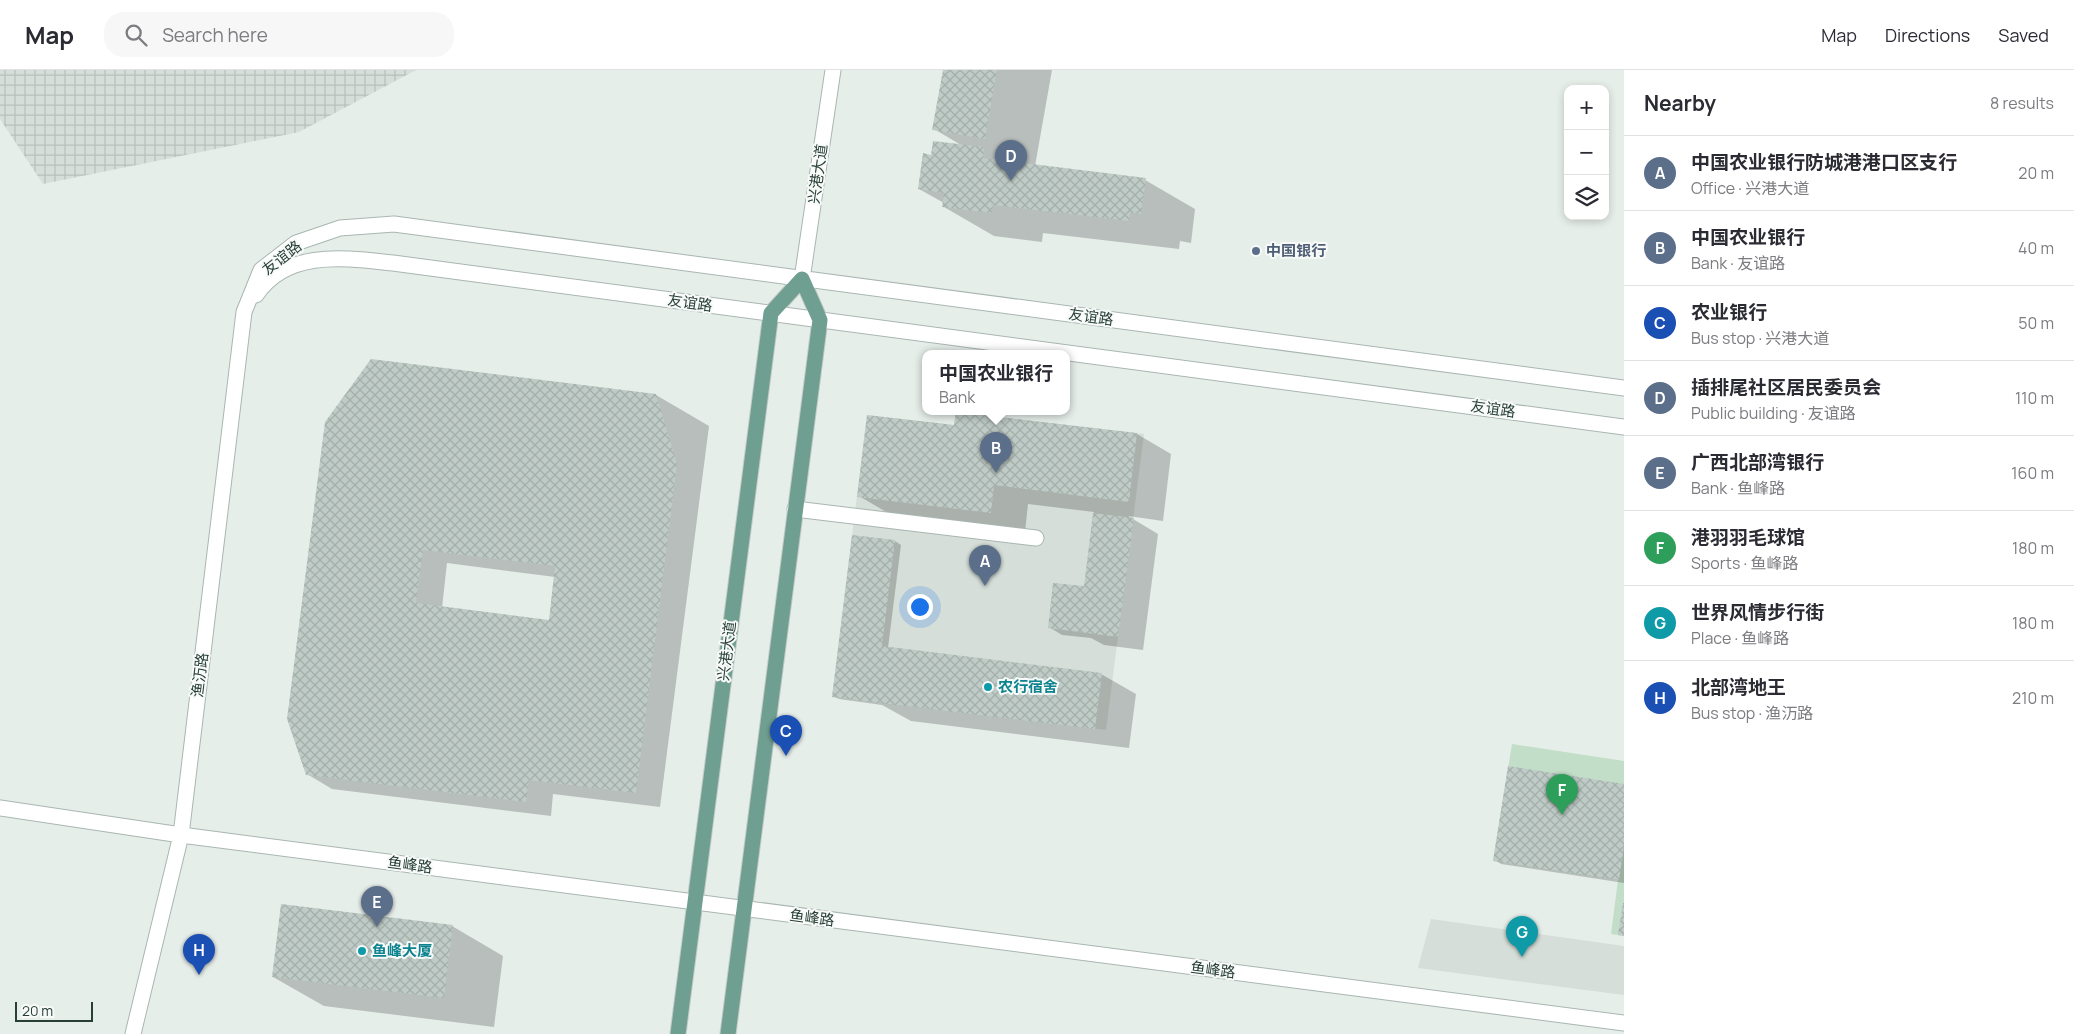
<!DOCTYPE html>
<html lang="en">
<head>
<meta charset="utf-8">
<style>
  :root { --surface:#fff; --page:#f7f7f7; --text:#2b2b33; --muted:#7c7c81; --line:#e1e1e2; --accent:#d93025 }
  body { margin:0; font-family:Manrope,"Noto Sans SC",sans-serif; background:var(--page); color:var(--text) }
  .controls { position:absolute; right:15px; top:15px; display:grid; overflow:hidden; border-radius:10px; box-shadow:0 2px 8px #0003 }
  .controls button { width:45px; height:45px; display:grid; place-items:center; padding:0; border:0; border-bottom:1px solid var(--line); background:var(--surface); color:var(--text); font:25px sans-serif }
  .scale { position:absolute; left:15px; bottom:12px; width:78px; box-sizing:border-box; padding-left:5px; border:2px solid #273f37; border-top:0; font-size:14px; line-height:18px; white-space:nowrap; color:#273f37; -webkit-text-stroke:4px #f7faf8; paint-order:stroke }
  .you { position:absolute; left:919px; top:536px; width:18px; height:18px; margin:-12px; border:4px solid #fff; border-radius:50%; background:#1a73e8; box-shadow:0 0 0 8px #1a73e833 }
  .badge { display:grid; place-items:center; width:32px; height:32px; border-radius:50%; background:var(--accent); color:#fff; font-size:16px; font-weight:700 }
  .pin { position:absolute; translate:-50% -41px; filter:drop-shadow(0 1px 2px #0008) }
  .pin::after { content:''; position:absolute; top:26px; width:18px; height:15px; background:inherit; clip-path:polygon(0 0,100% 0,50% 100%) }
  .popup { position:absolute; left:922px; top:280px; width:148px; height:65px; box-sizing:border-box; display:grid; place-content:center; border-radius:10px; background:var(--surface); filter:drop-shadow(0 1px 4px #0005); font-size:16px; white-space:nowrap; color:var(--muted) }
  .popup b { font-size:19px; color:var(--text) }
  .popup::after { content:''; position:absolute; left:50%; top:100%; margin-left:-10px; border:10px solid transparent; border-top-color:var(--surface) }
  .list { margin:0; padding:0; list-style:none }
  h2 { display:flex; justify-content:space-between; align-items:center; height:65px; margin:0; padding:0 20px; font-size:21px }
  h2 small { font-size:16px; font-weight:400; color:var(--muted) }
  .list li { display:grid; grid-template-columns:32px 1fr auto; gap:15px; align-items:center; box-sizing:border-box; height:75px; padding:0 20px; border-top:1px solid var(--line) }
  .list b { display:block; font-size:19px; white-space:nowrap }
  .list p { margin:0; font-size:16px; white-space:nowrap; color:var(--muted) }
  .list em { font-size:16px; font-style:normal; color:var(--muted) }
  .icon { flex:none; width:28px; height:28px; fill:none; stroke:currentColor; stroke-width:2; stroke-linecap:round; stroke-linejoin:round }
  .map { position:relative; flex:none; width:1624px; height:964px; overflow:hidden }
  header { display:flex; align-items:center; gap:30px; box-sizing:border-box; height:70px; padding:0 25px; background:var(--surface); border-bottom:1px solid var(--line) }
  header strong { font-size:24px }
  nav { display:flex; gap:28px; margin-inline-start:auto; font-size:18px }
  .search { width:350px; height:45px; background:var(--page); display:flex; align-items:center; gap:12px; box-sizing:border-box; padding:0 18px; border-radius:20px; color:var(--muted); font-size:19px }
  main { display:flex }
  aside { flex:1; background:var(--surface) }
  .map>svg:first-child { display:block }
</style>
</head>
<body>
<header>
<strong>Map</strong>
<div class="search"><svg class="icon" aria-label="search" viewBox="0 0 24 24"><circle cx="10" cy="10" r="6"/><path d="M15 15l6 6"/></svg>Search here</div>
<nav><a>Map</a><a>Directions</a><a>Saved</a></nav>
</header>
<main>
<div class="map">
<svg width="1624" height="964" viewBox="0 0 1624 964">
  <defs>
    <pattern id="industrial-grid" width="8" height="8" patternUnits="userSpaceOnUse" patternTransform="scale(1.25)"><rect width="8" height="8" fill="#d5ded9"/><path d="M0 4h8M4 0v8" fill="none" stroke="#b7c0bb"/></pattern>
    <pattern id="building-cross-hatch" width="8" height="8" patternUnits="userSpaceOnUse" patternTransform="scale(1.25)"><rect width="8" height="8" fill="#bfcbc6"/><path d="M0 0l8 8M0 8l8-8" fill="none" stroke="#a4afab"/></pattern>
  </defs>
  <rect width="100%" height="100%" fill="#e6eeea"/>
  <path fill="#d5ded9" d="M956,342l188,22 -38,296 -274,-33 35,-282 87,10z
    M1431,849l193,27v49l-206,-27z"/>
  <path fill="url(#industrial-grid)" d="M0,0h416l-117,62 -256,52 -43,-65z"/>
  <path fill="#c2ddc8" d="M1512,674l112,17v175l-13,-2 7,-54 -125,-19z"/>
  <path fill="#0003" fill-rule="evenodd" d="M944,0h108l-17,96 110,14 50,29 -4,34 -11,-2 -1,8 -136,-16 -1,9 -48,-6 -50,-29v-4l-25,-14 13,-33 29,-11 -27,-16z
    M656,325l53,31 -49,381 -107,-13 -2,22 -219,-27 -25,-15 19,-352zM447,493l108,14 -5,46 -108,-15z
    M957,342l180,22 34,20 -8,67 -35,-5 30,18 -15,116 -39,-5 -13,-7 -29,-3 -13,-8 36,-39 9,-76 -66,-8 -3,28 -132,-16 -34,-20 97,-69z
    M895,471l6,4 -13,103 213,26 35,20 -7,54 -218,-27 -29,-16 -43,-6 -6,-3z
    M1624,716v97l-123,-19 -6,-4z
    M452,856l51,30 -9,71 -170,-21 -51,-29z"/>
  <path fill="url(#building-cross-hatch)" fill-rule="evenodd" d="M943,0h54l-12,69 -53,-9z
    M933,71l51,6 -1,11 163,20 -5,36 -11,-1 -1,8 -136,-16 -1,8 -50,-6 2,-14 -26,-4 5,-36 8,2z
    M371,289l285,35 21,70 -41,329 -107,-13 -3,22 -220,-27 -19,-56 38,-297zM423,480l132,16 -6,54 -133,-17z
    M956,342l181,21 -8,69 -135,-17 -3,28 -134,-16 10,-82 87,10z
    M1093,443l41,5 -16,119 -70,-9 5,-45 31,3z
    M852,465l43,5 -13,106 220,27 -7,56 -263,-32z
    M1508,696l116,18v62l-5,34 -126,-19z
    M1623,833h1v33l-6,-1z
    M281,834l172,21 -9,73 -172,-21z"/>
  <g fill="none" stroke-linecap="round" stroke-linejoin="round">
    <g stroke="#a9b6b1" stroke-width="17">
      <path id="minor" d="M802,209l31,-209
        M256,225c31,-46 89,-37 137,-32l1231,164
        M795,439l241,29
        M0,738l181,27 1443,188
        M133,964l48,-199 63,-523 17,-42 35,-27 44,-15 54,-4 1230,164"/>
    </g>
    <g stroke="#c3c9c7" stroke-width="17">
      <path id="major" d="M678,964l93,-721 31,-34 18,41 -92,714"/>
    </g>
    <use href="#minor" stroke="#fff" stroke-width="15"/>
    <use href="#major" stroke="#6f9f91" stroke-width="15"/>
  </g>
  <circle fill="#5c6f8a" stroke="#f7faf8" stroke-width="2" cx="1256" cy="181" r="5"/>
  <g fill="#0f9aa8" stroke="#f7faf8" stroke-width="2">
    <circle cx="988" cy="617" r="5"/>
    <circle cx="362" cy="881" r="5"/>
  </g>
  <g text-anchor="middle" stroke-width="4" stroke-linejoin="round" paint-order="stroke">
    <g font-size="15" fill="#273f37" stroke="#f7faf8">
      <text transform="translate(818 104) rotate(-82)" y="5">兴港大道</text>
      <text transform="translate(282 188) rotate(-38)" y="5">友谊路</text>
      <text transform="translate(690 233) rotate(8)" y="5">友谊路</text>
      <text transform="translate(1091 247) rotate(8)" y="5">友谊路</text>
      <text transform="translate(1493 339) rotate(8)" y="5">友谊路</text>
      <text transform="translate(727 581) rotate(-83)" y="5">兴港大道</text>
      <text transform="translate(200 605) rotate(-83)" y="5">渔𬇕路</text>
      <text transform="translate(410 795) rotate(7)" y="5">鱼峰路</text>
      <text transform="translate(812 848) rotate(7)" y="5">鱼峰路</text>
      <text transform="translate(1213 900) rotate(7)" y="5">鱼峰路</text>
    </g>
    <g font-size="15" font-weight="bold" fill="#4e5e75" stroke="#f7faf8" text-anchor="start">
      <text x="1266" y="186">中国银行</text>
    </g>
    <g font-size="15" font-weight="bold" fill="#0d838f" stroke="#f7faf8" text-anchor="start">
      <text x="998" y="622">农行宿舍</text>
      <text x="372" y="886">鱼峰大厦</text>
    </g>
  </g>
</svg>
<div class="controls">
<button>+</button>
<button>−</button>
<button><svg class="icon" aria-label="layers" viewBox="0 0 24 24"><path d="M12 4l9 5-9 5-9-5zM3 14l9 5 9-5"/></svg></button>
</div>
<div class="scale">20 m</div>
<div class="you"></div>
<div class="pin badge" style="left:985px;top:516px;background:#5c6f8a">A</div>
<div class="pin badge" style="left:996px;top:403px;background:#5c6f8a">B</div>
<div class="popup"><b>中国农业银行</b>Bank</div>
<div class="pin badge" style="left:786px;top:686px;background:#1a4fb4">C</div>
<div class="pin badge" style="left:1011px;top:111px;background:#5c6f8a">D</div>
<div class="pin badge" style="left:377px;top:857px;background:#5c6f8a">E</div>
<div class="pin badge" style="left:1562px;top:745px;background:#2e9e5b">F</div>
<div class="pin badge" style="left:1522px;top:887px;background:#0f9aa8">G</div>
<div class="pin badge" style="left:199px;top:905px;background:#1a4fb4">H</div>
</div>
<aside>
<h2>Nearby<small>8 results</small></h2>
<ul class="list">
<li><span class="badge" style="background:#5c6f8a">A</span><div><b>中国农业银行防城港港口区支行</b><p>Office · 兴港大道</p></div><em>20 m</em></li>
<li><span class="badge" style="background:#5c6f8a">B</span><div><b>中国农业银行</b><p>Bank · 友谊路</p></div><em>40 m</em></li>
<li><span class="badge" style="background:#1a4fb4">C</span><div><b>农业银行</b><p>Bus stop · 兴港大道</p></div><em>50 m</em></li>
<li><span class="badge" style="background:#5c6f8a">D</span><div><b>插排尾社区居民委员会</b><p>Public building · 友谊路</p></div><em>110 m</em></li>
<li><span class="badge" style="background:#5c6f8a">E</span><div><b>广西北部湾银行</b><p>Bank · 鱼峰路</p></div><em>160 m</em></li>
<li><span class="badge" style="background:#2e9e5b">F</span><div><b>港羽羽毛球馆</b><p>Sports · 鱼峰路</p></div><em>180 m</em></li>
<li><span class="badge" style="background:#0f9aa8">G</span><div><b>世界风情步行街</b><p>Place · 鱼峰路</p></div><em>180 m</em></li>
<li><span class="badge" style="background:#1a4fb4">H</span><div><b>北部湾地王</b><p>Bus stop · 渔𬇕路</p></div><em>210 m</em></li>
</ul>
</aside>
</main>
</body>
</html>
